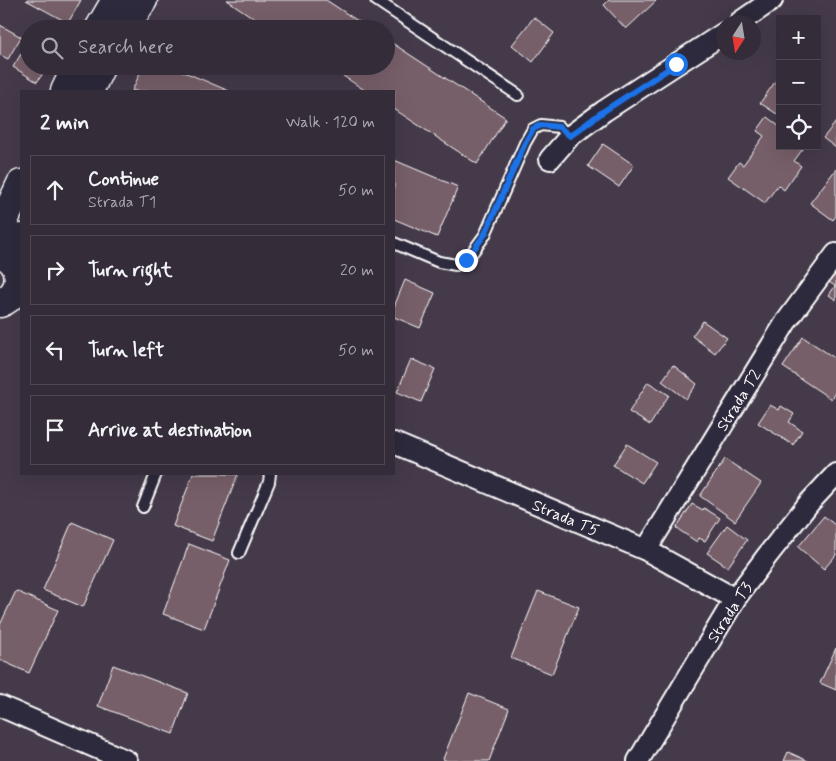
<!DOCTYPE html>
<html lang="en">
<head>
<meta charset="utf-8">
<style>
  :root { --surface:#342c38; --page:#3c3440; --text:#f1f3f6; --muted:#a9a7ae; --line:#4e4853 }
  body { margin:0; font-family:Mynerve,sans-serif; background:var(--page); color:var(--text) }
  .controls { position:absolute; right:15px; top:15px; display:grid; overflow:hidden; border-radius:0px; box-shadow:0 5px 20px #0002 }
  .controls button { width:45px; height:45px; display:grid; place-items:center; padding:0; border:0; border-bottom:1px solid var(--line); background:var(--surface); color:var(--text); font:25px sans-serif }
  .compass { position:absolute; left:716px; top:15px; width:45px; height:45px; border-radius:50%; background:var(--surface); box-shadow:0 5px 20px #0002; rotate:192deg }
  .stop { position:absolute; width:15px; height:15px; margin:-11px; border:4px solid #1a73e8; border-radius:50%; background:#fff }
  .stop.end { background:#1a73e8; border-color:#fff; box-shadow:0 1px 5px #0008 }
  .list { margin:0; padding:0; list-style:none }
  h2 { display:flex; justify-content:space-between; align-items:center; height:65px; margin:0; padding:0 20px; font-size:21px }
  h2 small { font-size:16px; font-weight:400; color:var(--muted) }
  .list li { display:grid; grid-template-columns:32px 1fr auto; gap:15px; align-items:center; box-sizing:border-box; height:70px; margin:0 10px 10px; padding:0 10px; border:1px solid var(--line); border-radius:0px }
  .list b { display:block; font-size:19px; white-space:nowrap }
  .list p { margin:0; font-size:16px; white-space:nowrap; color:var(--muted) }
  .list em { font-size:16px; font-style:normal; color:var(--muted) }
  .icon { flex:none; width:28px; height:28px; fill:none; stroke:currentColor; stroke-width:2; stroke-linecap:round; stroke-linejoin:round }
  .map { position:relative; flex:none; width:836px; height:761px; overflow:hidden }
  .search { position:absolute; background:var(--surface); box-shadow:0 5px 20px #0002; left:20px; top:20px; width:375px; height:55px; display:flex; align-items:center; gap:12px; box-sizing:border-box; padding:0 18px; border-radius:28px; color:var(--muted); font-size:19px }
  .panel { position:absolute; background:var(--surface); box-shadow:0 5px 20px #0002; left:20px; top:90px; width:375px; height:385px; border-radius:0px }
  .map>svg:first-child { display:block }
</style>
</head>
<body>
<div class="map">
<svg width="836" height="761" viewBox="0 0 836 761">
  <rect width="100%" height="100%" fill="#453a4a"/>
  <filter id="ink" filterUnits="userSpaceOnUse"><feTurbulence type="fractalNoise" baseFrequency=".02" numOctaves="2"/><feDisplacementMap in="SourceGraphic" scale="10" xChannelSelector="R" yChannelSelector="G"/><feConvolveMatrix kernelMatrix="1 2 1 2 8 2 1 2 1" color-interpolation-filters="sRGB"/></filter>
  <g filter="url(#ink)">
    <path fill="#775f69" stroke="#fff" d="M26,0h55l-13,23z
      M227,0h99l44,29h-100z
      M609,0h46l1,1 -30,28 -22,-24z
      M534,17l20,16 -21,29 -21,-17z
      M0,25l21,12 -13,22 -8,-4z
      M386,39l120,79 -29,46 -83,-55v-18h-28l-38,-25h58z
      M21,54l8,4v8h13l4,3 -9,13 -24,-15z
      M143,66h27l59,25h-97z
      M780,75v41l-20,-13z
      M767,117l13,10v19h25l-11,15 7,5 -17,24 -6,-5 -13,18 -37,-26 11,-15 4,3 21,-29 -7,-5z
      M836,122v26l-13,-10z
      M603,144l31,21 -15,22 -31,-21z
      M394,160l64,27 -21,50 -43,-18z
      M836,169v47l-3,4 -23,-17z
      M836,272v28l-7,-5 6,-9 -6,-4z
      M405,280l30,13 -15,35 -26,-11v-10z
      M703,321l24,17 -12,15 -23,-17z
      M803,337l33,22v32l-5,8 -48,-32z
      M411,359l24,10 -14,33 -24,-10z
      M673,365l24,19 -11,15 -24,-18z
      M648,382l21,13 -19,30 -21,-13z
      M770,405l9,5 2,-4 13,8 -5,8 13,9 -9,14 -35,-22z
      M627,444l29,18 -14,21 -29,-18z
      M725,459l36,24 -26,38 -35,-25z
      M193,474h45l-26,67 -39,-15z
      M692,504l11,6 1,-2 16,10 -15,23 -6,-3 -2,4 -21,-14z
      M824,516l12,10v29l-12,14 -26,-22z
      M72,522l41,18 -30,67 -40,-17z
      M727,525l20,15 -19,27 -21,-14z
      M189,544l41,16 -26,69 -41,-15z
      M16,591l42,19 -29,63 -29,-13v-35z
      M538,591l41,16 -27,67 -41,-16z
      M836,648v42l-16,-7z
      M113,665l75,28 -15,41 -75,-28z
      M469,693l40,16 -20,52h-42l-4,-2z
      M788,752l20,9h-24z"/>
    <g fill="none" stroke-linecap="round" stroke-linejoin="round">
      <g stroke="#fff" stroke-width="14">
        <path id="service" d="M376,0l142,95
          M394,243l45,19 17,3 10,-4 19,-26 40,-92 8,-14 8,-4 18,2 11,9
          M143,507l13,-33
          M239,553l30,-71 1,-8"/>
      </g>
      <g stroke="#fff" stroke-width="24">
        <path id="minor" d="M740,22l32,-22
          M550,159l20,-23 34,-25 120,-78
          M394,443l252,107 89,49
          M646,550l140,-228 50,-68
          M0,706l127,55
          M638,761l97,-162 32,-43 42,-53 27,-29"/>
      </g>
      <g stroke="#fff" stroke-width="31">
        <path id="secondary" d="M99,29l17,-29
          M124,29l19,-29
          M65,91l12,-25
          M89,91l12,-25
          M0,229l21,-45
          M0,253c25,10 25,40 0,50
          M14,262l7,-24"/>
      </g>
      <use href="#service" stroke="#2f2a3d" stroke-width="10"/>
      <use href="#minor" stroke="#2f2a3d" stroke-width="20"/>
      <use href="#secondary" stroke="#2f2a3d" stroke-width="28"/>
    </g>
  </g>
  <g fill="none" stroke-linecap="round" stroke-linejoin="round" filter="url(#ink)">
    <path stroke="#1a73e8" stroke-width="6" d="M466,260l19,-26 40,-91 8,-14 8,-4 18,2 11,9 34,-25 72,-47"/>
  </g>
  <g text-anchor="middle" stroke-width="4" stroke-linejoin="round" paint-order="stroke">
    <g font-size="16" fill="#fff" stroke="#2f2a3d">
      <text transform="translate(738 400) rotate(-58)" y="6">Strada T2</text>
      <text transform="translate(566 517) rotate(23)" y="6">Strada T5</text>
      <text transform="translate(729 612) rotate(-57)" y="6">Strada T3</text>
    </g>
  </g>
</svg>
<div class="controls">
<button>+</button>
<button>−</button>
<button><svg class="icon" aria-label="locate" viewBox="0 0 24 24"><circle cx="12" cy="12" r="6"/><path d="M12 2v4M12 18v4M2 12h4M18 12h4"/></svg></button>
</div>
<svg class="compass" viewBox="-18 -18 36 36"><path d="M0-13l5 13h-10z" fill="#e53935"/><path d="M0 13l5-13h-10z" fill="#a9a7ae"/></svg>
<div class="stop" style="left:676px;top:64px"></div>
<div class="stop end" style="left:466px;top:260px"></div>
<div class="search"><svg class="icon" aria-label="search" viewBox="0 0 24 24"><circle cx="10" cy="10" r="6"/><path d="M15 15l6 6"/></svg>Search here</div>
<section class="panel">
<h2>2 min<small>Walk · 120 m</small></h2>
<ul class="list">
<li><svg class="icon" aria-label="ahead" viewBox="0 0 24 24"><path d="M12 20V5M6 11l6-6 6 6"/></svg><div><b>Continue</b><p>Strada T1</p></div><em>50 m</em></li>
<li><svg class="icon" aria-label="right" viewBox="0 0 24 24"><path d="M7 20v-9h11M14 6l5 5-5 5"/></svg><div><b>Turn right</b></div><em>20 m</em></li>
<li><svg class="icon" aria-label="left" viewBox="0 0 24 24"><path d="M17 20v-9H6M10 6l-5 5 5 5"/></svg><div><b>Turn left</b></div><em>50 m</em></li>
<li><svg class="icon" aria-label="arrive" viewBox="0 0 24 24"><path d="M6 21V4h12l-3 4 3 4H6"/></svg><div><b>Arrive at destination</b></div></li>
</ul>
</section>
</div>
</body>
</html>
